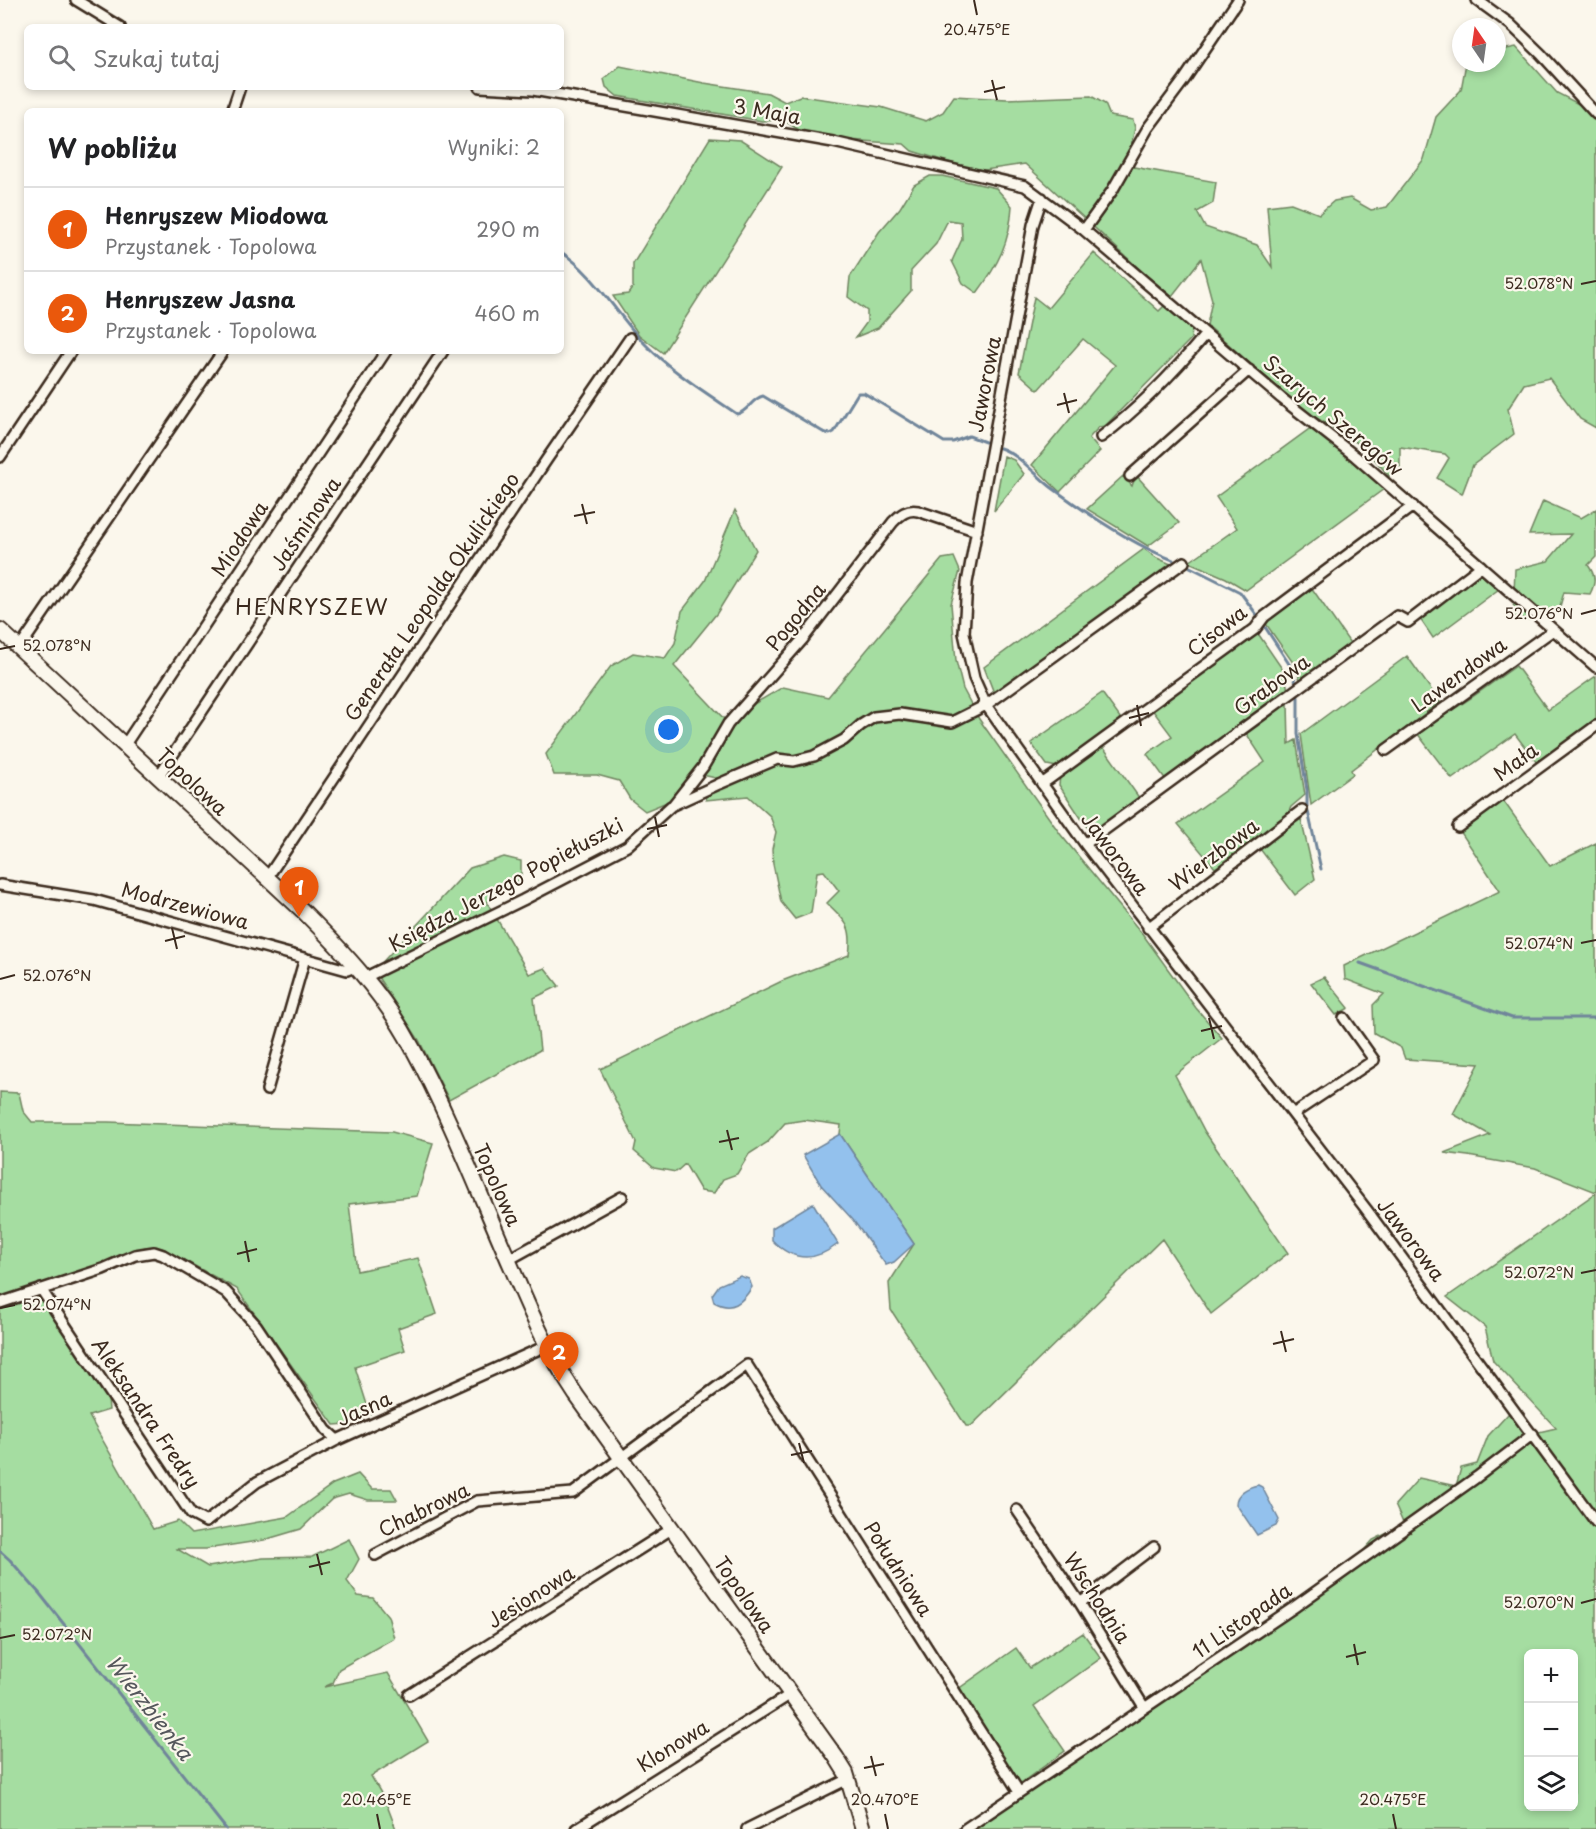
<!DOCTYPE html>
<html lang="pl">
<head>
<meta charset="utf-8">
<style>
  :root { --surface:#fff; --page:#f6f6f6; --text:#202124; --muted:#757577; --line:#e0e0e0; --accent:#ea580c }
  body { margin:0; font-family:"Playpen Sans",sans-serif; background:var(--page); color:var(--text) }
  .controls { position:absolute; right:18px; bottom:18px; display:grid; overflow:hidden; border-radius:9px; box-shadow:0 3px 9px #0003 }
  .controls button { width:54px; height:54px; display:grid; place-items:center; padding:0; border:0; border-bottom:2px solid var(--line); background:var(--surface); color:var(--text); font:30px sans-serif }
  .compass { position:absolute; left:1452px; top:18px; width:54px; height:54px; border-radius:50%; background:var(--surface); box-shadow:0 3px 9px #0003; rotate:347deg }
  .you { position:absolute; left:669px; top:730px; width:21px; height:21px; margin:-15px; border:4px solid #fff; border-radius:50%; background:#1a73e8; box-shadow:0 0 0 9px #1a73e833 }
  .badge { display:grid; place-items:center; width:39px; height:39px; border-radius:50%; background:var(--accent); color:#fff; font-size:20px; font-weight:700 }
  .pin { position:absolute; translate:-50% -50px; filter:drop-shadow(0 2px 3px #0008) }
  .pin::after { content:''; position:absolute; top:32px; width:21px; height:18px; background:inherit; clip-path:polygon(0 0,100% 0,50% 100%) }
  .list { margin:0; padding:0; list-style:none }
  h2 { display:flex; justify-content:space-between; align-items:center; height:78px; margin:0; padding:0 24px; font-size:26px }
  h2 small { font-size:20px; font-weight:400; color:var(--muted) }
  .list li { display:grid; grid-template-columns:39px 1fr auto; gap:18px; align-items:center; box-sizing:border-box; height:84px; padding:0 24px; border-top:2px solid var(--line) }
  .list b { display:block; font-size:22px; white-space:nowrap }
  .list p { margin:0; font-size:20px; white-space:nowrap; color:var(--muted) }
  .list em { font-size:20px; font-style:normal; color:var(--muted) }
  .icon { flex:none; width:33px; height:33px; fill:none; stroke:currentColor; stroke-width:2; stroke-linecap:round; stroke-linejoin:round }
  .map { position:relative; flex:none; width:1596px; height:1829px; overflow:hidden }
  .search { position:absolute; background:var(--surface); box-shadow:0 3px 9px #0003; left:24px; top:24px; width:540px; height:66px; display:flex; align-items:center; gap:15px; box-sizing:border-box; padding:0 21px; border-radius:9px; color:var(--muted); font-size:22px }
  .panel { position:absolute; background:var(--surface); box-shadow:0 3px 9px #0003; left:24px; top:108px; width:540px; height:246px; border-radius:9px }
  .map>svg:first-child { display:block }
</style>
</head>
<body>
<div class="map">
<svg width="1596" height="1829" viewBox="0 0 1596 1829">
  <rect width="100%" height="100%" fill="#fbf7ec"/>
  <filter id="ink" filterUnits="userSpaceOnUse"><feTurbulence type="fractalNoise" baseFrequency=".0167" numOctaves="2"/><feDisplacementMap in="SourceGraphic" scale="12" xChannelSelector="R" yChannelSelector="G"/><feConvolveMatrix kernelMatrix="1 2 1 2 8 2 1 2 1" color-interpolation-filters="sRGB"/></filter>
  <g filter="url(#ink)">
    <path fill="#a5dda1" stroke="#708460" stroke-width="1.5" fill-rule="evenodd" d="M1516,47l41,46 39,20v315l-16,-9 -31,-41 -25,6 -16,25 6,25 -41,31 -11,29 -25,-16 12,-20 -4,-4 -45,-7v22l-11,7 -25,-29 -52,-32 -49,-40 -56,-50 5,-25 -11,-41 -29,37 -26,-21 -121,-111 -47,7 -66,-20 -8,-7 -55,-4 -45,-7 -21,-13 -21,1 -145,-25 -11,-9 -2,-8 16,-13 84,17 64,10 17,9 15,-6 81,11 45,14 17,-9 11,-16 53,3 84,-3 14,8 5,12 23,4 2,8 -7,30 6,9 82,15 -3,21 -16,9 8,15 52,18 15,22 -5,-61 24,-3 28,11 15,-13 16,-3 21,12 16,-3 37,-48 12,-42 25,-27 5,-27h31v-12z
      M710,138l30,2 42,27 -119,186 -24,-18 -26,-39 15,-2 5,-7v-23z
      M930,176h12l54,12 16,18c-2,36 -14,59 -35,87l-14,-10 -11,-22 10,-22 -1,-17 -13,-2 -12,24 -25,27v20l-33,37 -22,9 11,-15v-11l-19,-14 2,-20 29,-45 21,-24 14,-23z
      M1094,253l65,58 5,-5 28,24 -1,9 -86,87 -6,1 -10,11 11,13 -40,41 -28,-27 83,-100 -32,-26 -45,51 -19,-17 15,-76 14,11z
      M1312,427l29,23 43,39 -138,101 -20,-12 -37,-16 48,-34 -21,-31z
      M1004,456l10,4 10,14 -30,37z
      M1136,475l43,48 -31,23 -61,-37 36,-33 9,10z
      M1543,501l38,17 15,-9v48l-8,8c8,11 8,17 2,29l-26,-2 -5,18 -15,12 -31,-5 2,-48 33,-8 23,-27 -42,1z
      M735,510l21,40 -39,63 -43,53 52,55 -6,17 32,-33 31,-18 45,10 114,-138 12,-2 6,14 -9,33 5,57 7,28 16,30 82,116 83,101 52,72 26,30 -47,37 30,57 83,121 -77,61 -49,-75 -191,187h-5l-75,-116 -2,-27 25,-39 -74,-110 1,-9 -37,-5 -19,3 -17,19 -19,12 -12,20 -14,5 -9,14 -13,-2 -16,-27 -9,8 -22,-4 -20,-17 2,-9 -36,-73 182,-88 67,-26c4,-28 -2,-33 -22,-52l12,-12 -15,-20 -7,1 -6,41 -16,6 -14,-17 -8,-38 -1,-15 4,-17 -6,-16 -22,-20 -42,4 -1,-6 15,-15 -22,-5 -31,28 -22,9 -15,-12 -11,-18 -22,-6h-43l-8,-21 65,-88 22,-13 32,5 10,-15 7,-32 23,-30z
      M1144,549l13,9 16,7 -179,128 -10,-26z
      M1479,572l20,17 -66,49 -13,-19z
      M1311,587l41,59 -51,36 -7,-18 -30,-43z
      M1255,634l4,1 26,38 3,19 -122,88 -19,-26 25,-18 -21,-28z
      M1407,656l33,46 -89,68 2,4 -42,31 -10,-71z
      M1516,666l32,44 48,-34v45l-59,42 -22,-29 -63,45 -35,-46 54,-35z
      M1102,693l19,26 -64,48 -10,-2 -16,-22z
      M1288,703l1,41 7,-4 9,55 -14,12 -4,8 -72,53 -37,-44 87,-62 -19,-29z
      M1101,744l39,55 -42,30 -11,-2 -28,-42 1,-9z
      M1502,799l48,67 46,-23v349l-61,-24 -67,-12 -24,-3 46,-18 -37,-21 26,-50 -74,-5 -4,-11 -27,-15 -1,-28 11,-11 -39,-15 -1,-13 156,-75 -40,-60z
      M1301,819l14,60 -20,16 -35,-46z
      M504,857l17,4v18l-34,23 42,72 16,-6 14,18 -25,12 6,52 -91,50 -30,-60 -45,-69 96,-103z
      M1324,977l25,31 -13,7 -25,-32z
      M0,1092l19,1 4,18 9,11h76l284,10 41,11 -16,53 -68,8 8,67 61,-13 19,56 -39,14 7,22 -50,17 15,47 -22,10 -14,1 -97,-136 -75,-41 -17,-1 -43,19 -58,20 63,102 2,22 -20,6 64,113 25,-8 13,13 96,-17 46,-33 25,-10 14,15h19l6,11h-29l-19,-6 -17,5 -31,30 -37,11 -58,9h-29l31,18 55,-9 49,-1 37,-18 10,20 -12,22 11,15 15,2 15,18 6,22 -55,31 -6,14 -9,4 64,-14 40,68 -57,35 14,24 11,29h-396z
      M1596,1193v636h-621l357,-243 41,-46 31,-15 -9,-20 24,-27 37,8 5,-18 16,-4 11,-28 21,-23 30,19 17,-4 -63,-67 -8,-34 -38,-30zM1528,1654h46v152h-46z
      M1083,1633l18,25 -67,48 31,45 -47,34 -64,-93 62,-44 14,20z"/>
    <path fill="#93c1ed" stroke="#70859a" stroke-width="1.5" d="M840,1134l74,110 -20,18 -8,3 -33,-45 -32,-35 -18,-30z
      M813,1203l25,41c-23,18 -45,18 -66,-4v-12z
      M740,1276l9,3 3,8c-10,16 -20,25 -38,15l-2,-7 7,-10z
      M1258,1485l4,2 17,33 -3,6 -19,9 -21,-31c0,-11 12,-17 22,-19z"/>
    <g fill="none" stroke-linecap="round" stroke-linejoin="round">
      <path stroke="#70859a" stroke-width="3" d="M561,252c31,19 58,65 84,92 27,28 60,48 92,70 11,-2 15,-16 26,-18l60,36 7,2 4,-2 24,-39h6l80,49h9l16,-6 16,6
        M1000,448c20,7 34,26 51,39 35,26 81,57 122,73
        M1190,567l50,25 17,23
        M1265,627l26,40 5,16
        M1298,697v37l9,56v17l14,62
        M1360,963l152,55h84
        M0,1551l10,9 30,34 186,235"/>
      <g stroke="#3b2a1e" stroke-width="14">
        <path id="street" d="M76,0l44,27
          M1477,0l33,24 31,30 55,60
          M480,87l53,3 300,52 192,44 59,44 197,168 74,58 241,211
          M232,111l8,-24
          M1042,198l-9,27 -66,358 -3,50 10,45 12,27 99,139 281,365 230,313
          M1084,230l28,-39 36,-63 36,-48 54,-80
          M1101,437c39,-29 74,-66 105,-103
          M0,457l71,-106
          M1130,476l119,-106
          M19,649l204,-298
          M124,746l262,-395
          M1386,750l167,-120
          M158,777l285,-426
          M1042,784l213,-155 9,-12 149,-111
          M673,805l30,-38 25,-43 75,-85 90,-117c8,-8 14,-13 25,-11l59,20
          M1458,827l138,-101
          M1085,844l312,-228 11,6 73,-56
          M267,878l280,-419 83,-121
          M0,885l94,15 253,70 10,-4
          M1148,928l154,-118
          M366,977l157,-77 104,-54 44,-40 48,-22 58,-25 17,2 20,-5 30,-16 17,-15 13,-8 26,-3 52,8 34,-17 198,-143
          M267,1090l38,-132
          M1293,1114l81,-54 -30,-42
          M508,1260l114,-63
          M41,1289l150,225 15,8 51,-40 80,-42 209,-94
          M0,1303l103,-34 32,-14 19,-3 9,3 63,37 30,33 70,105 11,10
          M1017,1510l63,93 64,104
          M375,1555l102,-54 96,-8 174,-128 272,427
          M1080,1603l74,-56
          M409,1695l264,-167
          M576,1829l215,-135
          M747,1829l101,-50
          M965,1829l328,-221 184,-131 56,-43"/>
      </g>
      <g stroke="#3b2a1e" stroke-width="18">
        <path id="secondary" d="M0,630l302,280c41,41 82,84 110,137 38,70 67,146 99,219 19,45 38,89 65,129l260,362 10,16 17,56"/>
      </g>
      <use href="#street" stroke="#fbf7ec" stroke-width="9"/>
      <use href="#secondary" stroke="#fbf7ec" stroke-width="14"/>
    </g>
  </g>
  <path fill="none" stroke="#3b2a1e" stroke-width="2" d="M974,0l3,15M992,80l5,20M984,92l21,-5M1581,284l15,-3M1064,393l5,20M1057,405l20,-5M582,504l5,20M574,516l21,-4M1581,614l15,-4M0,649l15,-3M1137,705l4,21M1129,718l20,-5M655,817l4,20M647,829l20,-4M172,928l5,21M165,941l20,-5M1581,943l15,-3M0,979l15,-4M1209,1018l5,21M1201,1031l21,-5M727,1130l5,20M719,1142l20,-4M245,1241l4,21M237,1254l20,-5M1581,1273l15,-3M0,1308l15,-3M1281,1331l5,21M1273,1344l21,-5M799,1443l5,20M791,1455l21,-4M317,1554l5,21M309,1567l21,-5M1581,1603l15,-4M0,1638l15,-3M1354,1644l4,21M1346,1657l20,-5M871,1756l5,20M864,1768l20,-4M377,1814l3,15M885,1814l3,15M1393,1814l3,15"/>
  <g text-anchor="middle" stroke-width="4.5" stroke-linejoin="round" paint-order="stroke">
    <g font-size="20" fill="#3b2a1e" stroke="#fbf7ec">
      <text transform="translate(767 112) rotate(10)" y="7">3 Maja</text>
      <text transform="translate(985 384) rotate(-79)" y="7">Jaworowa</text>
      <text transform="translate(1333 416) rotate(40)" y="7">Szarych Szeregów</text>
      <text transform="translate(306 524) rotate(-56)" y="7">Jaśminowa</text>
      <text transform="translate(240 539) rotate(-57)" y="7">Miodowa</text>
      <text transform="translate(432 597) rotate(-56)" y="7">Generała Leopolda Okulickiego</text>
      <text transform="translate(796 617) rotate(-51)" y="7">Pogodna</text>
      <text transform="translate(1217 631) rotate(-38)" y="7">Cisowa</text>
      <text transform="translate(1459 675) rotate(-36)" y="7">Lawendowa</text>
      <text transform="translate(1272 685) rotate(-36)" y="7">Grabowa</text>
      <text transform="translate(1516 762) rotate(-36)" y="7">Mała</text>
      <text transform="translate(192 782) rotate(43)" y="7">Topolowa</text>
      <text transform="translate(1115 854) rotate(53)" y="7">Jaworowa</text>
      <text transform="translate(1214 855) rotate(-37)" y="7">Wierzbowa</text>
      <text transform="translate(506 885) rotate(-28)" y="7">Księdza Jerzego Popiełuszki</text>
      <text transform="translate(185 906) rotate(15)" y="7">Modrzewiowa</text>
      <text transform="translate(497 1185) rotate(66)" y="7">Topolowa</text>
      <text transform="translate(1411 1240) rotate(53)" y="7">Jaworowa</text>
      <text transform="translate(364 1409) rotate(-24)" y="7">Jasna</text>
      <text transform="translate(146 1413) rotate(56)" y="7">Aleksandra Fredry</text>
      <text transform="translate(424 1510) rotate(-26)" y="7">Chabrowa</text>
      <text transform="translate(898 1569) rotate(57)" y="7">Południowa</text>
      <text transform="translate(744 1595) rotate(55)" y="7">Topolowa</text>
      <text transform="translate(531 1597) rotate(-32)" y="7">Jesionowa</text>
      <text transform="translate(1097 1598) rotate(57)" y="7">Wschodnia</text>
      <text transform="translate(1242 1621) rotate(-35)" y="7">11 Listopada</text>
      <text transform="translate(673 1746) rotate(-32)" y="7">Klonowa</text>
    </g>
    <g font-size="21" font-style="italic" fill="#55575c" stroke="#fbf7ec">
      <text transform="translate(149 1708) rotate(52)" y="7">Wierzbienka</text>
    </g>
    <g font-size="22" letter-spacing="1.5" fill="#3b2a1e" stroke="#fbf7ec">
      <text x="312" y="615">HENRYSZEW</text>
    </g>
  </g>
  <g font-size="15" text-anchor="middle" fill="#3b2a1e" stroke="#fbf7ec" stroke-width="4.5" stroke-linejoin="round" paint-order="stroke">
    <text x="977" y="35">20.475°E</text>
    <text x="1539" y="289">52.078°N</text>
    <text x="1539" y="619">52.076°N</text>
    <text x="57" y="651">52.078°N</text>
    <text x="1539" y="949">52.074°N</text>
    <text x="57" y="981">52.076°N</text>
    <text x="1539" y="1278">52.072°N</text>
    <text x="57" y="1310">52.074°N</text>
    <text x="1539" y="1608">52.070°N</text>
    <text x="57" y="1640">52.072°N</text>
    <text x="377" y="1805">20.465°E</text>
    <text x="885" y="1805">20.470°E</text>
    <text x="1393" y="1805">20.475°E</text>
  </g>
</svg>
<div class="controls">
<button>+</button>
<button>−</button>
<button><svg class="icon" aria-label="layers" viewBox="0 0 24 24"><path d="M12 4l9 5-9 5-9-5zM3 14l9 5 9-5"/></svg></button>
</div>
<svg class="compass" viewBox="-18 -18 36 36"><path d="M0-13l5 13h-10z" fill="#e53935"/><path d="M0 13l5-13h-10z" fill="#757577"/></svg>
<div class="you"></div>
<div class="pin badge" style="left:299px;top:917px">1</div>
<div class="pin badge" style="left:559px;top:1382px">2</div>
<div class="search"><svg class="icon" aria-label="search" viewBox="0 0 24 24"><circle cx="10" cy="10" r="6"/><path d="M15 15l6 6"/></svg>Szukaj tutaj</div>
<section class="panel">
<h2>W pobliżu<small>Wyniki: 2</small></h2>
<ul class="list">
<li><span class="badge">1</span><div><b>Henryszew Miodowa</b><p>Przystanek · Topolowa</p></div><em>290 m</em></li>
<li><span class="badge">2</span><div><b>Henryszew Jasna</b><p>Przystanek · Topolowa</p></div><em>460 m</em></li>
</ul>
</section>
</div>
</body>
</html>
